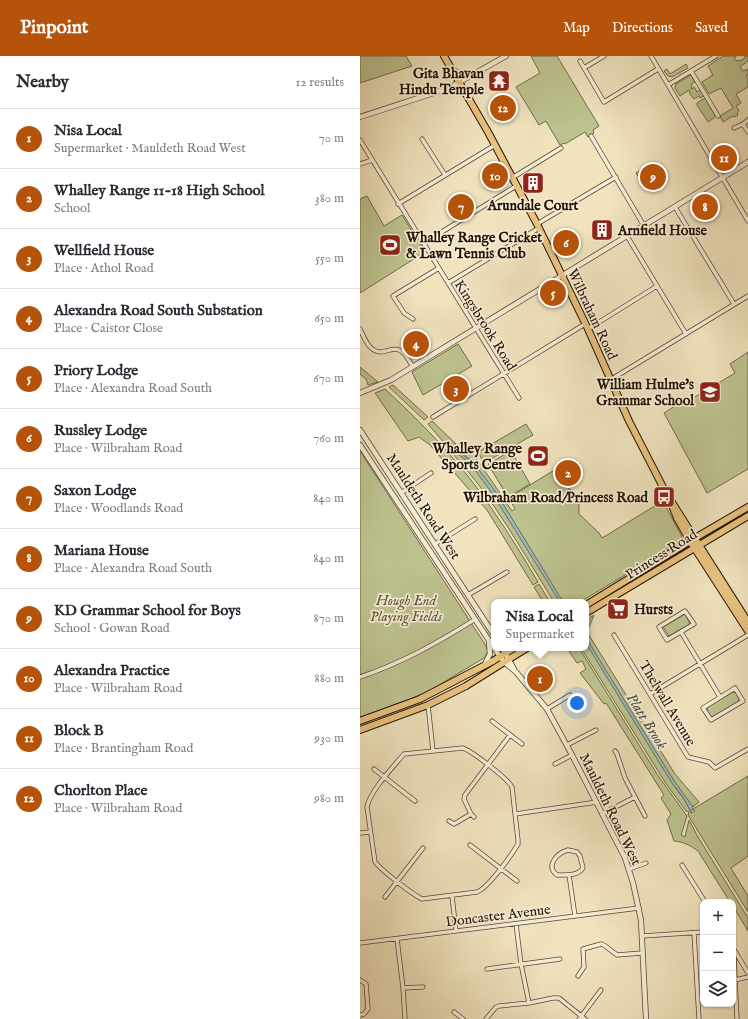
<!DOCTYPE html>
<html lang="en">
<head>
<meta charset="utf-8">
<style>
  :root { --surface:#fff; --page:#f7f7f7; --text:#2b2b33; --muted:#7c7c81; --line:#e1e1e2; --accent:#b45309 }
  body { margin:0; font-family:"IM FELL English",serif; background:var(--page); color:var(--text) }
  .controls { position:absolute; right:12px; bottom:12px; display:grid; overflow:hidden; border-radius:8px; box-shadow:0 1px 3px #0004 }
  .controls button { width:36px; height:36px; display:grid; place-items:center; padding:0; border:0; border-bottom:1px solid var(--line); background:var(--surface); color:var(--text); font:20px sans-serif }
  .you { position:absolute; left:217px; top:647px; width:14px; height:14px; margin:-10px; border:3px solid #fff; border-radius:50%; background:#1a73e8; box-shadow:0 0 0 6px #1a73e833 }
  .badge { display:grid; place-items:center; width:26px; height:26px; border-radius:50%; background:var(--accent); color:#fff; font-size:13px; font-weight:700 }
  .pin { position:absolute; translate:-50% -50%; border:2px solid #fff; box-shadow:0 1px 4px #0006 }
  .popup { position:absolute; left:131px; top:543px; width:98px; height:52px; box-sizing:border-box; display:grid; place-content:center; border-radius:8px; background:var(--surface); filter:drop-shadow(0 1px 3px #0005); font-size:13px; white-space:nowrap; color:var(--muted) }
  .popup b { font-size:15px; color:var(--text) }
  .popup::after { content:''; position:absolute; left:50%; top:100%; margin-left:-8px; border:8px solid transparent; border-top-color:var(--surface) }
  .list { margin:0; padding:0; list-style:none }
  h2 { display:flex; justify-content:space-between; align-items:center; height:52px; margin:0; padding:0 16px; font-size:17px }
  h2 small { font-size:13px; font-weight:400; color:var(--muted) }
  .list li { display:grid; grid-template-columns:26px 1fr auto; gap:12px; align-items:center; box-sizing:border-box; height:60px; padding:0 16px; border-top:1px solid var(--line) }
  .list b { display:block; font-size:15px; white-space:nowrap }
  .list p { margin:0; font-size:13px; white-space:nowrap; color:var(--muted) }
  .list em { font-size:13px; font-style:normal; color:var(--muted) }
  .icon { flex:none; width:22px; height:22px; fill:none; stroke:currentColor; stroke-width:2; stroke-linecap:round; stroke-linejoin:round }
  .map { position:relative; flex:none; width:388px; height:963px; overflow:hidden }
  header { display:flex; align-items:center; gap:24px; box-sizing:border-box; height:56px; padding:0 20px; background:var(--accent); color:#fff }
  header strong { font-size:19px }
  nav { display:flex; gap:22px; margin-inline-start:auto; font-size:14px }
  main { display:flex }
  aside { flex:1; background:var(--surface) }
  .map>svg:first-child { display:block }
</style>
</head>
<body>
<header>
<strong>Pinpoint</strong>
<nav><a>Map</a><a>Directions</a><a>Saved</a></nav>
</header>
<main>
<aside>
<h2>Nearby<small>12 results</small></h2>
<ul class="list">
<li><span class="badge">1</span><div><b>Nisa Local</b><p>Supermarket · Mauldeth Road West</p></div><em>70 m</em></li>
<li><span class="badge">2</span><div><b>Whalley Range 11-18 High School</b><p>School</p></div><em>380 m</em></li>
<li><span class="badge">3</span><div><b>Wellfield House</b><p>Place · Athol Road</p></div><em>550 m</em></li>
<li><span class="badge">4</span><div><b>Alexandra Road South Substation</b><p>Place · Caistor Close</p></div><em>650 m</em></li>
<li><span class="badge">5</span><div><b>Priory Lodge</b><p>Place · Alexandra Road South</p></div><em>670 m</em></li>
<li><span class="badge">6</span><div><b>Russley Lodge</b><p>Place · Wilbraham Road</p></div><em>760 m</em></li>
<li><span class="badge">7</span><div><b>Saxon Lodge</b><p>Place · Woodlands Road</p></div><em>840 m</em></li>
<li><span class="badge">8</span><div><b>Mariana House</b><p>Place · Alexandra Road South</p></div><em>840 m</em></li>
<li><span class="badge">9</span><div><b>KD Grammar School for Boys</b><p>School · Gowan Road</p></div><em>870 m</em></li>
<li><span class="badge">10</span><div><b>Alexandra Practice</b><p>Place · Wilbraham Road</p></div><em>880 m</em></li>
<li><span class="badge">11</span><div><b>Block B</b><p>Place · Brantingham Road</p></div><em>930 m</em></li>
<li><span class="badge">12</span><div><b>Chorlton Place</b><p>Place · Wilbraham Road</p></div><em>980 m</em></li>
</ul>
</aside>
<div class="map">
<svg width="388" height="963" viewBox="0 0 388 963">
  <rect width="100%" height="100%" fill="#f0e3be"/>
  <filter id="stains"><feTurbulence type="fractalNoise" baseFrequency=".005" numOctaves="4"/><feColorMatrix values="0 0 0 0 .2 0 0 0 0 .09 0 0 0 0 .02 0 0 0 .5 -.17"/></filter>
  <radialGradient id="worn" r=".72"><stop offset=".6" stop-color="#630" stop-opacity="0"/><stop offset="1" stop-color="#630" stop-opacity=".3"/></radialGradient>
  <path fill="#bdc38f" stroke="#716a4a" d="M0,0h46l6,10 -52,17z
    M171,0h26l42,70 -6,4 1,3 -6,4 -3,-5 -20,12 -1,-1 -4,2 -14,-24 -7,4 -23,-38 24,-14z
    M363,0h13v1l-2,1 2,3 3,-1 1,1 5,-3v-2h3v5l-8,6 3,4 5,-2v6l-2,1 2,4v7l-12,7 5,9 -5,3 3,5 -2,2 1,2 -4,2 -1,-1 -10,6 -3,-6 13,-8 -12,-20 -12,6 -7,-12 11,-7 -5,-9z
    M326,8l2,4 -16,9 -4,-1 -4,-5 3,-2 3,5z
    M331,19l4,7 -4,2 1,2 -1,2 1,1 2,-2 3,5 3,-2 4,6 -4,2 -1,-2 -5,3 -4,-5 -1,-4 -9,6 -5,-8 1,-4z
    M345,42l10,17 -1,3 -6,4 -11,-17v-2z
    M294,106l10,16 -18,11 -10,-16z
    M7,140l17,30 18,-11 23,37 -65,41v-94z
    M98,288l14,22 -49,29 -11,-23z
    M388,296v117l-41,24 -43,-80 14,-9 2,2 55,-33 -5,-9z
    M0,311l18,15 -10,3 -2,-6 -6,-5z
    M33,329l35,32 -4,3 -35,-33z
    M25,333c40,37 79,77 109,123 16,23 30,46 44,70l-5,3 -46,-75 -57,-65 -11,-8 -11,4 -33,-48z
    M72,365l24,23 -10,1 -18,-21z
    M166,368l7,11 -49,28 -6,-11z
    M99,387l13,9 40,59 3,-2 -6,-11 47,-29 12,19 6,4 5,9v13l20,19 3,5 61,-37 19,36 -2,5 -100,60h-17l-68,-111 -23,-30 -7,-5 1,-3 -9,-8z
    M0,395l126,195 2,6 -4,6 -55,33 -19,8 -50,18z
    M92,395h2l16,12 22,30 68,109h-6c-32,-51 -61,-105 -102,-149z
    M151,395l19,33 -22,13 -20,-33z
    M179,528l11,18h-7l-9,-15z
    M325,558l5,10 -21,12 -6,-9z
    M234,559l-7,17 88,142 24,28 -6,5 -19,-26 -88,-143v-18z
    M226,587l86,140c7,10 15,19 19,30l4,-2 -2,-2 55,-33v80l-17,12 17,28v16l-60,-97 1,-3 -3,-1 -21,-29 -84,-134h5z
    M207,592h12l78,126 30,42 -6,19 4,2 4,-17 9,17 50,81v13l-15,-25v-4h-3l-32,-51c-8,-6 -14,-9 -24,-10l-7,-21 4,-6 -10,-16 3,-3 -58,-92 -2,1 -24,-31 6,-4 -4,-8 -5,2z
    M373,636l3,1 3,6 -1,3 -24,15 -4,-1 -3,-5 1,-4z"/>
  <path fill="#9fbbbc" stroke="#6e7773" d="M95,391l9,7v2l8,5 23,30 68,111h-3l-68,-109 -22,-30 -16,-12z
    M226,582l88,143 19,26 -1,4 -2,-1 -7,-13 -11,-14 -86,-140z"/>
  <g fill="none" stroke-linecap="round" stroke-linejoin="round">
    <g stroke="#584634" stroke-width="5">
      <path id="minor" d="M291,0l97,165
        M220,5l24,41 54,-33
        M224,12l20,-12
        M331,15l27,45
        M308,29l48,-29
        M383,68l5,8
        M374,72l9,-4 5,-4
        M231,80l53,90
        M62,83l23,36
        M0,84l159,258
        M0,108l12,-4
        M152,122l49,-30
        M38,148l97,-59
        M315,151l59,97
        M177,168l79,-47
        M267,180l59,98
        M64,187l92,-57
        M88,227l91,-55
        M53,263l-9,-6 -11,-17 46,-28
        M0,273c5,11 11,27 26,22 4,-1 9,-3 13,-1 6,2 10,11 14,17
        M228,273l69,-43
        M250,324l138,-84
        M73,361l152,-93
        M41,437l30,-20
        M75,488l40,-25
        M108,539l39,-23
        M325,555l9,13 -27,16 -8,-13z
        M321,576l39,65
        M254,579l74,122 21,5 6,6 33,-19
        M0,621c42,-14 77,-34 114,-57
        M375,632l8,13 -32,19 -8,-12z
        M290,638l98,-59
        M68,649l5,46
        M187,653l23,-14
        M132,665l30,23
        M207,689l29,-15
        M103,692c10,4 44,30 49,39l6,53v4c-7,12 -30,44 -41,48l-55,7c-10,-5 -40,-28 -47,-37l-8,-55c3,-16 26,-40 37,-53z
        M255,695l2,3 8,24 20,38
        M195,708l17,-9
        M14,713l41,32
        M155,758l82,-12
        M242,758l33,-17
        M114,761l-3,-3 -7,-15 1,-4 45,-60
        M89,765l5,3 17,-10
        M0,777l10,-1
        M110,789l47,36
        M208,794l9,2 3,4 3,12c-5,8 -17,7 -26,7 -12,-9 0,-22 11,-25z
        M322,809l23,37
        M269,813l17,-6
        M209,819l6,41
        M92,840l4,35
        M25,841l38,-49
        M156,868l5,40 8,39
        M334,877l5,86
        M282,880l61,-4
        M37,883l6,49 2,31
        M0,887l279,-35
        M373,892l15,25
        M376,898l-2,1 3,64
        M127,913l73,-10
        M218,920l6,-9 -1,-18 18,-5 3,1 13,10 25,-2
        M0,924l6,4 2,25 -4,5 -4,1
        M375,924l13,-3
        M43,932l20,-1
        M94,956l9,7
        M126,963l10,-12 3,-1 30,-3 24,-5h6l26,21
        M219,963l22,-29"/>
    </g>
    <g stroke="#584634" stroke-width="6">
      <path id="tertiary" d="M92,13l10,6h9
        M0,61l89,-29 57,-32
        M0,337l31,-13 357,-218
        M0,374l134,205
        M0,389l134,203
        M134,592l10,14 12,10 31,37 25,46 53,103 8,25 8,37 5,99
        M142,592l12,21
        M125,608l5,-10 -1,-12"/>
    </g>
    <g stroke="#251206" stroke-width="8">
      <path id="trunk" d="M84,0l44,76 49,92 51,105 41,92 37,72 82,129
        M313,452l4,10 13,23 58,90
        M226,549l109,-67 53,-31
        M226,557l162,-97
        M0,665l60,-22 73,-38 21,-13
        M0,674l68,-25 38,-19 61,-38"/>
    </g>
    <use href="#minor" stroke="#f5edd5" stroke-width="3.5"/>
    <use href="#tertiary" stroke="#f5edd5" stroke-width="4.5"/>
    <use href="#trunk" stroke="#e8c27f" stroke-width="6"/>
  </g>
  <defs>
    <g id="temple-square" transform="scale(1.15)"><rect x="-9" y="-9" width="18" height="18" rx="4" fill="#8f2418" stroke="#f5edd5"/><path d="M0-6L5-2H3V0L6.5 2.5H4V6H1.5V3h-3V6H-4V2.5H-6.5L-3 0V-2H-5Z" fill="#fff"/></g>
    <g id="building-square" transform="scale(1.15)"><rect x="-9" y="-9" width="18" height="18" rx="4" fill="#8f2418" stroke="#f5edd5"/><path d="M-4-6H4V6H1V3H-1V6H-4ZM-2.5-4.3h1.7v1.8h-1.7ZM.8-4.3h1.7v1.8H.8ZM-2.5-1h1.7V.8h-1.7ZM.8-1h1.7V.8H.8Z" fill="#fff"/></g>
    <g id="stadium-square" transform="scale(1.15)"><rect x="-9" y="-9" width="18" height="18" rx="4" fill="#8f2418" stroke="#f5edd5"/><path d="M0-5a6.5 5 0 1 0 0 10a6.5 5 0 1 0 0-10ZM-3.5-1.8h7v3.6h-7Z" fill="#fff"/></g>
    <g id="school-square" transform="scale(1.15)"><rect x="-9" y="-9" width="18" height="18" rx="4" fill="#8f2418" stroke="#f5edd5"/><path d="M0-5L7-2L0 1L-7-2ZM-4 1L0 2.5L4 1V4Q0 6-4 4Z" fill="#fff"/></g>
    <g id="bus-square" transform="scale(1.15)"><rect x="-9" y="-9" width="18" height="18" rx="4" fill="#8f2418" stroke="#f5edd5"/><path d="M-5-6H5V4H4V6H2V4H-2V6H-4V4H-5ZM-3.5-4V0h7V-4ZM-3.5 1.2v1.5H-2V1.2ZM2 1.2v1.5H3.5V1.2Z" fill="#fff"/></g>
    <g id="supermarket-square" transform="scale(1.15)"><rect x="-9" y="-9" width="18" height="18" rx="4" fill="#8f2418" stroke="#f5edd5"/><path d="M-6-5.5h2.5l.6 2H6L4.5 2H-2.5L-4.4-4H-6ZM-1.5 3.2a1.3 1.3 0 1 0 .1 0ZM3 3.2a1.3 1.3 0 1 0 .1 0Z" fill="#fff"/></g>
  </defs>
  <g fill-rule="evenodd">
    <use href="#temple-square" x="139" y="25"/>
    <use href="#building-square" x="173" y="127"/>
    <use href="#building-square" x="242" y="174"/>
    <use href="#stadium-square" x="30" y="189"/>
    <use href="#school-square" x="350" y="336"/>
    <use href="#stadium-square" x="178" y="400"/>
    <use href="#bus-square" x="304" y="441"/>
    <use href="#supermarket-square" x="258" y="553"/>
  </g>
  <g text-anchor="middle" stroke-width="3.5" stroke-linejoin="round" paint-order="stroke">
    <g font-size="14" font-weight="bold" fill="#251206" stroke="#f5edd5" text-anchor="end">
      <text x="124" y="22">Gita Bhavan<tspan x="124" dy="16">Hindu Temple</tspan></text>
      <text x="173" y="154" text-anchor="middle">Arundale Court</text>
      <text x="258" y="179" text-anchor="start">Arnfield House</text>
      <text x="46" y="186" text-anchor="start">Whalley Range Cricket<tspan x="46" dy="16">&amp; Lawn Tennis Club</tspan></text>
      <text x="334" y="333">William Hulme's<tspan x="334" dy="16">Grammar School</tspan></text>
      <text x="162" y="397">Whalley Range<tspan x="162" dy="16">Sports Centre</tspan></text>
      <text x="288" y="446">Wilbraham Road/Princess Road</text>
      <text x="274" y="558" text-anchor="start">Hursts</text>
    </g>
    <g font-size="14" fill="#251206" stroke="#f5edd5">
      <text transform="translate(233 258) rotate(65)" y="5">Wilbraham Road</text>
      <text transform="translate(126 269) rotate(58)" y="5">Kingsbrook Road</text>
      <text transform="translate(64 450) rotate(57)" y="5">Mauldeth Road West</text>
      <text transform="translate(301 498) rotate(-32)" y="5">Princess Road</text>
      <text transform="translate(308 647) rotate(59)" y="5">Thelwall Avenue</text>
      <text transform="translate(251 753) rotate(64)" y="5">Mauldeth Road West</text>
      <text transform="translate(138 859) rotate(-7)" y="5">Doncaster Avenue</text>
    </g>
    <g font-size="14" font-style="italic" fill="#5a5036" stroke="#f5edd5">
      <text x="46" y="549">Hough End<tspan x="46" dy="16">Playing Fields</tspan></text>
    </g>
    <g font-size="15" font-style="italic" fill="#504d46" stroke="#f5edd5">
      <text transform="translate(287 665) rotate(58)" y="5">Platt Brook</text>
    </g>
  </g>
  <rect width="100%" height="100%" filter="url(#stains)"/>
  <rect width="100%" height="100%" fill="url(#worn)"/>
</svg>
<div class="controls">
<button>+</button>
<button>−</button>
<button><svg class="icon" aria-label="layers" viewBox="0 0 24 24"><path d="M12 4l9 5-9 5-9-5zM3 14l9 5 9-5"/></svg></button>
</div>
<div class="you"></div>
<div class="pin badge" style="left:180px;top:623px">1</div>
<div class="popup"><b>Nisa Local</b>Supermarket</div>
<div class="pin badge" style="left:208px;top:417px">2</div>
<div class="pin badge" style="left:96px;top:333px">3</div>
<div class="pin badge" style="left:56px;top:288px">4</div>
<div class="pin badge" style="left:193px;top:237px">5</div>
<div class="pin badge" style="left:206px;top:187px">6</div>
<div class="pin badge" style="left:101px;top:151px">7</div>
<div class="pin badge" style="left:345px;top:151px">8</div>
<div class="pin badge" style="left:293px;top:121px">9</div>
<div class="pin badge" style="left:135px;top:120px">10</div>
<div class="pin badge" style="left:364px;top:102px">11</div>
<div class="pin badge" style="left:143px;top:52px">12</div>
</div>
</main>
</body>
</html>
